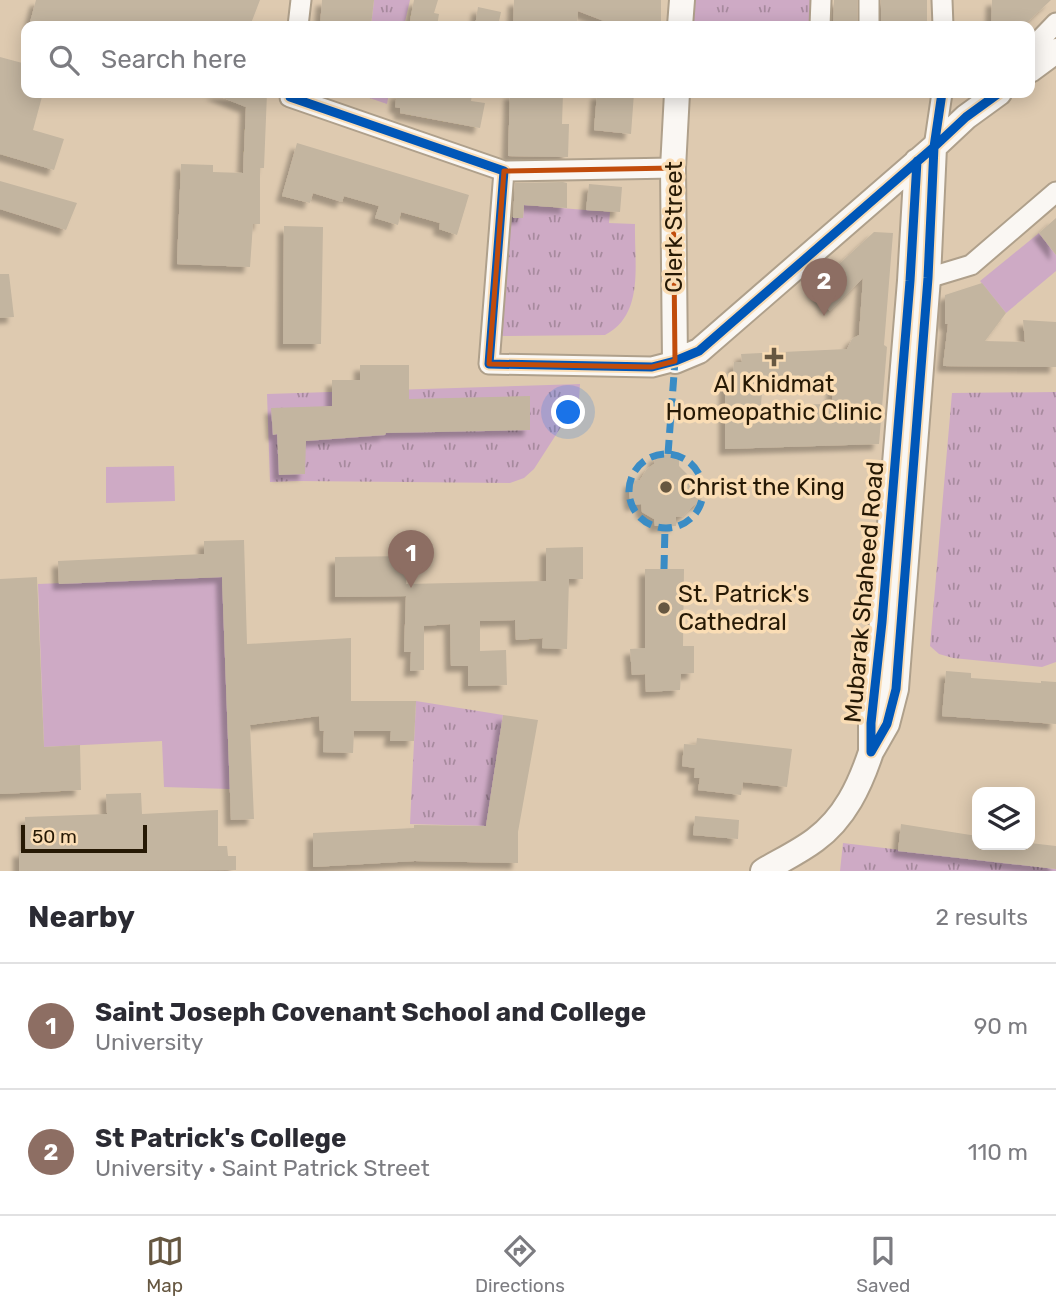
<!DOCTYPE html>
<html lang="en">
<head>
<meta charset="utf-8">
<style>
  :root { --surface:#fff; --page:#f2f2f3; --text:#2b2b33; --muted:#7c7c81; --line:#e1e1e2; --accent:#665741 }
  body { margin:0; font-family:Rubik,sans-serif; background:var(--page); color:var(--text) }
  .controls { position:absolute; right:21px; bottom:21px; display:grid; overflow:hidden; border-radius:14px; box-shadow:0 4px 18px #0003 }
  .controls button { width:63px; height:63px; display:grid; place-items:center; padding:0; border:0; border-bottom:2px solid var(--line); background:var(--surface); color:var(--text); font:35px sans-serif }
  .scale { position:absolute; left:21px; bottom:18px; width:126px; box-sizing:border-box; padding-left:7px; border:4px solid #261905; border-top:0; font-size:19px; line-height:24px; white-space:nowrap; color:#261905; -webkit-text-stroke:5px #faddb5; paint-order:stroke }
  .you { position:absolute; left:569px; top:413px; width:24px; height:24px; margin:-18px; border:5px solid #fff; border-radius:50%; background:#1a73e8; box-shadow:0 0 0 10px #1a73e833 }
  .badge { display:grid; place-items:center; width:46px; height:46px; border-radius:50%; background:var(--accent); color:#fff; font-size:23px; font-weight:700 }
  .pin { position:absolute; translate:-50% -58px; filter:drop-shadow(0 2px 4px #0008) }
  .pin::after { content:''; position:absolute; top:37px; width:24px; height:21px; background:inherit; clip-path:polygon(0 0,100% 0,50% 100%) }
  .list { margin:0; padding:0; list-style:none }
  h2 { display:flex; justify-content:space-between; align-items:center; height:91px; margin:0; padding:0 28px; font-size:30px }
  h2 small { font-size:23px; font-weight:400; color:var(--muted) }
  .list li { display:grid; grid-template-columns:46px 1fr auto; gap:21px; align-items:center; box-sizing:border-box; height:126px; padding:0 28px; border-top:2px solid var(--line) }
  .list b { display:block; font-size:26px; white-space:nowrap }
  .list p { margin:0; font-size:23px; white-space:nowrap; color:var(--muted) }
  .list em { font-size:23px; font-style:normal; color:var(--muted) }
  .icon { flex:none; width:38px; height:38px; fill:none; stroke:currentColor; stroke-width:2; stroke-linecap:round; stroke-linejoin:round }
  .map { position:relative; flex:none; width:1056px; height:871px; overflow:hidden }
  .search { position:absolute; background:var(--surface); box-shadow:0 4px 18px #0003; left:21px; right:21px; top:21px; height:77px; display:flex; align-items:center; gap:18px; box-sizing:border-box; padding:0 24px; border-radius:14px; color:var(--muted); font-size:26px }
  .sheet { height:343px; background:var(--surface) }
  nav { display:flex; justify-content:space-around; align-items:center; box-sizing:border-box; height:98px; border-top:2px solid var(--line); background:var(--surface); font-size:19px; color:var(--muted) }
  nav a { display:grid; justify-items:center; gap:4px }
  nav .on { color:var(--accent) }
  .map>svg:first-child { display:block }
</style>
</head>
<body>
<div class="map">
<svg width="1056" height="871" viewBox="0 0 1056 871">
  <defs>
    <pattern id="grass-tufts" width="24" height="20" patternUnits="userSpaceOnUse" patternTransform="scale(1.75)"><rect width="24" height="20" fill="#ceaac5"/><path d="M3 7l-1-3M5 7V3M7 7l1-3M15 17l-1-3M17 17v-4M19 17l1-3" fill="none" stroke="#a78a9e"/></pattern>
    <filter id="shadow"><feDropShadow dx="-6" dy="6" stdDeviation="2" flood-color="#0004"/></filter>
  </defs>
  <rect width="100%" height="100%" fill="#decab0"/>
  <path fill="url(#grass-tufts)" d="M374,0h36l-6,26h-33z
    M682,0h139l-1,26h-140z
    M355,93h34l-2,11z
    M524,205l86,7 -1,11 26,1c-1,40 10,90 -30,111l-105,1 10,-119 13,1z
    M580,384l-1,15 -45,70 -10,9 -14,5 -213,-2 -27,1 -3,-88z
    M1056,392v270l-14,5 -89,-9 -14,-4 -9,-8 22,-253z
    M416,701l87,14 -17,111 -76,-2z
    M843,843l213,26v2h-216z"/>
  <path fill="#ceaac5" d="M1039,233l17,22v16l-50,42 -26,-32z
    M174,466l1,35 -69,2v-36z
    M222,577l8,212 -66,-2 -2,-46 -118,6 -6,-163z"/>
  <path fill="#c3b5a0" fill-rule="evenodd" filter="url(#shadow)" d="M36,0h224l-10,26h-221z
    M322,0h52l-3,26h-51z
    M414,0h24l-4,13 5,1 -2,12h-28z
    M514,0h147v26h-44l-39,-15 -1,15h-64z
    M834,0h23v26h-24z
    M881,0h46v26h-46z
    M992,0h59l-28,26h-32z
    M478,7l23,5 -3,14h-23z
    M0,57l26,7v29h17l-10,37 31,9 -10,31 -54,-16z
    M211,93h56l-3,75h-4v56h-7l-3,43 -73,-3 4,-100 32,1v7l30,1 3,-66z
    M397,93l75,2 -1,6 14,2 -5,25 -80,-15v-5l-5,-1z
    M510,93h53l-1,31h7l-1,33 -60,-1z
    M597,93h37l-3,41 -37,-4z
    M297,143l172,52 -12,40 -18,-6 1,-6 -39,-11 -3,13 -23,-7 4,-12 -35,-10 -2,6 -29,-9 -3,10 -28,-7z
    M0,181l77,22 -11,27 -66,-21z
    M563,182l4,1v25l-43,-3 -1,13h-10l2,-35z
    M589,184l33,3 -2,25 -34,-2z
    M1056,218v37l-17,-22z
    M284,226l39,1 -2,117h-38z
    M874,232l19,1 -9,112 3,2 -8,97 -154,5v-76h8l1,-11h8l-1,-8 106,-5 5,-10 7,-4 4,-57 -33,33 -18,-22zM833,376l-1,28 -71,1 2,-26z
    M0,274h9l5,43 -14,1z
    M982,283l24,30 -21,28 40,1 -2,-22 33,2v45l-113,-1 5,-42h-3v-29z
    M360,365h49v34l121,-3v34l-144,3 -1,2 -79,6 -1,33 -26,1 -2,-41 -4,1 -2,-27 61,-2v-26h28z
    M668,454l11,3v9l14,14 8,1 2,12 -3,11h-5l-12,12 -7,1v9h-21l-1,-7 -12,-7 -1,-8 -10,1 -2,-12 1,-12 10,-1 7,-11 7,-5 1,-8z
    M244,540l3,104 104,-6v63h65l-2,40h-24l1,-10h-37l-1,22 -30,-1 1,-21h-4l-1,-15 -69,9 4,94 -23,1 -9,-243 -163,7 -1,-23 146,-7v-13z
    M583,547v32h-14l-2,70 -25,-1 1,-10 -27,2 -1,-20 -35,1v30l26,-1 1,35 -39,1v-20h-17l-1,-42 -26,2v44l-14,1 1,-19h-7l2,-56 -71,1v-40l72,-1 -1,30v-2l140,-3v-33z
    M645,569h39l-1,77h11v27l-13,1 -1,16 -34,2 -1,-18 -13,1 -2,-26 15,-1z
    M37,577l7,170 36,-2 1,45 -81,4v-215z
    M946,671l25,2v5l70,5v-2l15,1v42l-114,-8z
    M503,715l35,5 -20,112v31l-103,-2 -102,6v-34l101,-5v-3l72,1z
    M697,738l95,11 -5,38 -44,-5 -2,13 -43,-5 2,-12h-6l1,-10 -13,-2 2,-22 12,1z
    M141,793l1,21 76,-4v36h9l1,10h8v14l-217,1v-20h7l-1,-34 82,-3 -1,-20z
    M695,816l44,4 -1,19 -45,-4z
    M901,824l76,12v9l53,-2 26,3v23l-158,-18z"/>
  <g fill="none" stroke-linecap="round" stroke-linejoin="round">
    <g stroke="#afa08b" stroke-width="23">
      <path id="minor" d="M942,0l1,26
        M298,26l3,-26
        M820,26l1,-26
        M869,26v-26
        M1030,50l26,-27
        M290,93v4l214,74 -15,193 163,3 23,-6
        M934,147l8,-54
        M504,171l169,-3
        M915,280l13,-2 43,-13 85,-73"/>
    </g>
    <g stroke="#afa08b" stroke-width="28">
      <path id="tertiary" d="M680,26l2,-26
        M1030,70l26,-19
        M677,93l-4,75 2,193 24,-10 235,-204 32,-30 33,-24
        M917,161l-7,120 -28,341 -11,101v29l16,-28 9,-35 32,-411 6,-131
        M763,871c17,-10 36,-19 52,-31 30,-22 45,-55 56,-88"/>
    </g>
    <use href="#minor" stroke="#faf7f3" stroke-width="19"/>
    <use href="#tertiary" stroke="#faf7f3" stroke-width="24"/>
    <path stroke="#3a8cc5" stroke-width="7" stroke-dasharray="14 7" stroke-linecap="butt" d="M668,454l7,-93
      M629 491a37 37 0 1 1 74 0a37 37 0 1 1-74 0Z
      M664,569l1,-42"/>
    <g stroke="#faddb5" stroke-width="13">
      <path id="cycleway" d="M290,93v4l214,74 -15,193 163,3 23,-6 24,-10 235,-204 32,-30 33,-24
        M917,161l-7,120 -28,341 -11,101v29l16,-28 9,-35 32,-411 6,-131 8,-54"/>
    </g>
    <use href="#cycleway" stroke="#0057b8" stroke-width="9"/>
  </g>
  <path fill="none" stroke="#c14c0b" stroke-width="5" stroke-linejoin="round" d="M673,168l2,193 -23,6 -163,-3 15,-193z"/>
  <g fill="#665741" stroke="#faddb5" stroke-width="2.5">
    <path d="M770.5 346.5h7v7h7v7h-7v7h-7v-7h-7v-7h7z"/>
    <circle cx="666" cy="487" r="7"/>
    <circle cx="664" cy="608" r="7"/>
  </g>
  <g text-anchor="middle" stroke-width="7" stroke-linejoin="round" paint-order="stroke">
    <g font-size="24" fill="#261905" stroke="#faddb5">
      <text transform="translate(674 227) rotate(-90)" y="8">Clerk Street</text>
      <text transform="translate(864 592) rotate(-85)" y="8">Mubarak Shaheed Road</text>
    </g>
    <g font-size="24" fill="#261905" stroke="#faddb5" text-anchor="start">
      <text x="774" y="392" text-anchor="middle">Al Khidmat<tspan x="774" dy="28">Homeopathic Clinic</tspan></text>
      <text x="680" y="495">Christ the King</text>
      <text x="678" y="602">St. Patrick's<tspan x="678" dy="28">Cathedral</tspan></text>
    </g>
  </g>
</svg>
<div class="controls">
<button><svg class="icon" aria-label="layers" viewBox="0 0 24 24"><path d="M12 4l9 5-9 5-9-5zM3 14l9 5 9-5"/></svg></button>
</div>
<div class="scale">50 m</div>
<div class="you"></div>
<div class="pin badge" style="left:411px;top:588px;background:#8d6e63">1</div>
<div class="pin badge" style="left:824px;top:316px;background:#8d6e63">2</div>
<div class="search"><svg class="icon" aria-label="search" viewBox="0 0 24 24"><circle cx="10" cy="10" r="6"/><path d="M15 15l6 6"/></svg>Search here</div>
</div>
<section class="sheet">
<h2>Nearby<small>2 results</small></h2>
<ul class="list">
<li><span class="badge" style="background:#8d6e63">1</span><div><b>Saint Joseph Covenant School and College</b><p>University</p></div><em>90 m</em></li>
<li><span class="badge" style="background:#8d6e63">2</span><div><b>St Patrick's College</b><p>University · Saint Patrick Street</p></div><em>110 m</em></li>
</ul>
</section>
<nav>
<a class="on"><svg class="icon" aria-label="map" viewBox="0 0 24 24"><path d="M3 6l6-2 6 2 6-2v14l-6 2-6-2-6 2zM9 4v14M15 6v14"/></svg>Map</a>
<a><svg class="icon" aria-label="directions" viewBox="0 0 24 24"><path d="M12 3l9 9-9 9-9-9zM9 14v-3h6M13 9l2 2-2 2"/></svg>Directions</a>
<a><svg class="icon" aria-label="saved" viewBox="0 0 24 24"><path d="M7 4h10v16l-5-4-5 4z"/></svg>Saved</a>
</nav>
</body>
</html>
